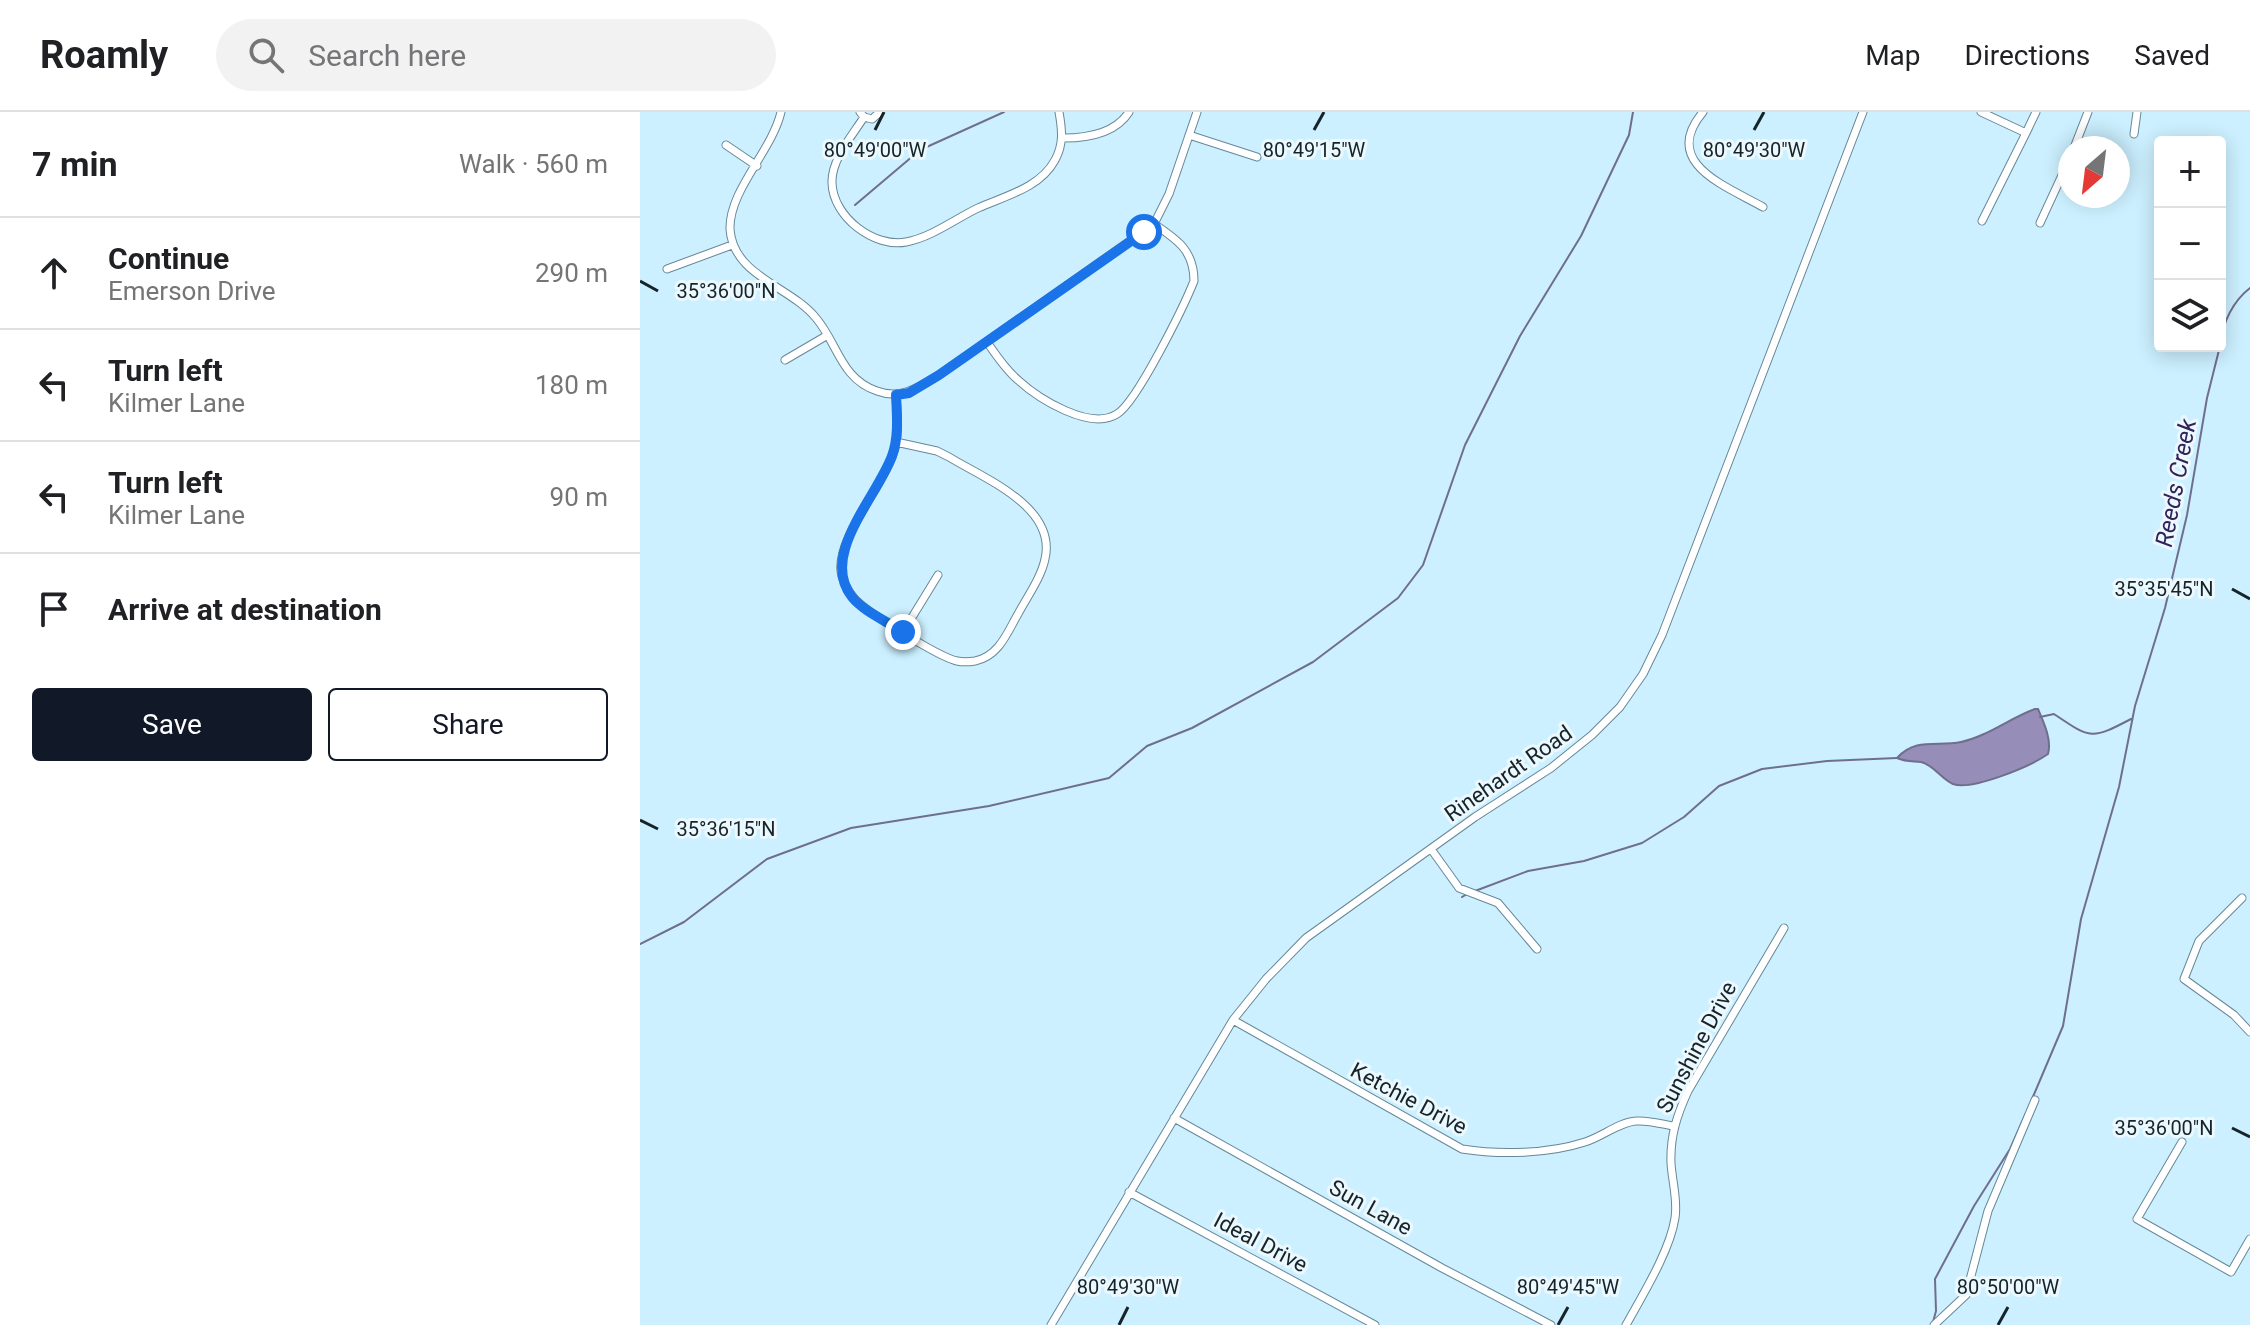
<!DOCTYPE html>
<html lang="en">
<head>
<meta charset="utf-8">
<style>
  :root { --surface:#fff; --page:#f2f2f2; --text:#202124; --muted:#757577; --line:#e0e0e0; --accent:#111827 }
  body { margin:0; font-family:Roboto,sans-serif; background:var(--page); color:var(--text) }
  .controls { position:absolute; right:24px; top:24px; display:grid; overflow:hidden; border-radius:8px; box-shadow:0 4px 20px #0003 }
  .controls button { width:72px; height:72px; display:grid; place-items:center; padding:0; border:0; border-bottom:2px solid var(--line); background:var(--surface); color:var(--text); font:40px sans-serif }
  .compass { position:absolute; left:1418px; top:24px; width:72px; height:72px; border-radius:50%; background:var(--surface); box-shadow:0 4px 20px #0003; rotate:208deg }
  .stop { position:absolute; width:24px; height:24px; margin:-18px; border:6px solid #1a73e8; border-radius:50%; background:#fff }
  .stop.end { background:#1a73e8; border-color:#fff; box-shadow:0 2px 8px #0008 }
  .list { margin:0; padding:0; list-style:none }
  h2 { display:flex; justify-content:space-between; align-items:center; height:104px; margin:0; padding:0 32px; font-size:34px }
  h2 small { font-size:26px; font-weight:400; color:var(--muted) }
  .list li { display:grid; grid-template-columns:52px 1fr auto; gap:24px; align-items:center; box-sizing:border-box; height:112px; padding:0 32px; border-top:2px solid var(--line) }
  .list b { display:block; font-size:30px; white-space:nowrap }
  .list p { margin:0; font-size:26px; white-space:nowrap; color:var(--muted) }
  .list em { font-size:26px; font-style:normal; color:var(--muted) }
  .actions { display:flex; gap:16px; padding:24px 32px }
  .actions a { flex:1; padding:18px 0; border:2px solid var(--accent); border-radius:8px; text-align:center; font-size:28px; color:var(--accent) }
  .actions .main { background:var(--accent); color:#fff }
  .icon { flex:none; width:44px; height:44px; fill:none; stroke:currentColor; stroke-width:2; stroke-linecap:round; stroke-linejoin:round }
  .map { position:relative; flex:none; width:1610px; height:1213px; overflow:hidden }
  header { display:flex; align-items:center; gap:48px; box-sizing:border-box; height:112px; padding:0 40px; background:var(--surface); border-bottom:2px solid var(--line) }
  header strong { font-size:38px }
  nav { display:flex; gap:44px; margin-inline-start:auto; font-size:28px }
  .search { width:560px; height:72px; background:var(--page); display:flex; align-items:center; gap:20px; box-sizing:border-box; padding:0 28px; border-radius:44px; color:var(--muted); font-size:30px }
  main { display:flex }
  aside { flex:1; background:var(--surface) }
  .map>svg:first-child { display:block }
</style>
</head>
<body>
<header>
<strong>Roamly</strong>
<div class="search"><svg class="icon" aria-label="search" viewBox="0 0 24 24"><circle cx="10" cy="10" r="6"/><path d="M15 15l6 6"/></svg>Search here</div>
<nav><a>Map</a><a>Directions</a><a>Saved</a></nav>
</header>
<main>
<aside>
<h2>7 min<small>Walk · 560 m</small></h2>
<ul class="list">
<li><svg class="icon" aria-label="ahead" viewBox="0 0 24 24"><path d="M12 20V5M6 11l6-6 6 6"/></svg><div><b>Continue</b><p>Emerson Drive</p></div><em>290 m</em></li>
<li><svg class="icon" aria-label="left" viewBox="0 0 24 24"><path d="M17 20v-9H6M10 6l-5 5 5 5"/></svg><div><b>Turn left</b><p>Kilmer Lane</p></div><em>180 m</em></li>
<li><svg class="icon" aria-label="left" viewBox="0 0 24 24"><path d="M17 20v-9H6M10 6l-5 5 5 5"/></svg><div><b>Turn left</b><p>Kilmer Lane</p></div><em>90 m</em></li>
<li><svg class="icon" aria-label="arrive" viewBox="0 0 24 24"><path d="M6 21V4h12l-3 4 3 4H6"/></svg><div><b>Arrive at destination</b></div></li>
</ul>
<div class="actions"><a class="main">Save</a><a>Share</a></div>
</aside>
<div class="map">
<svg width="1610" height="1213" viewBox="0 0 1610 1213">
  <rect width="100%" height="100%" fill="#ccf0ff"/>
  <path fill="#968eb9" stroke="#706e8e" stroke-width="2" d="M1395,597h3c6,14 14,31 10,45 -17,12 -76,37 -95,30 -12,-5 -19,-19 -32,-22 -9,-1 -15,0 -24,-4 19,-21 41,-11 64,-16 27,-6 49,-24 74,-33z"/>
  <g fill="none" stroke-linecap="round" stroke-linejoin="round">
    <path stroke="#706e8e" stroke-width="2" d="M215,93l65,-55 84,-38
      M1580,232c3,-22 13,-43 30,-56
      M1400,605l14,-3c37,25 37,26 77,5
      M835,779l53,-20 56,-10 58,-18 42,-26 35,-31 43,-17 65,-8 70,-3
      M822,785l7,-4
      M0,832l44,-22 83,-63 84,-31 138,-22 120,-28 38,-32 45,-18 121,-66 85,-64 25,-33 42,-120 55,-109 61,-100 48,-101 4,-23
      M1392,987l31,-73 18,-107 38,-132 16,-81 30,-98 22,-93 20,-117 13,-52
      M1293,1210l3,-11 -1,-32 39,-73 36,-57 16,-36"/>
    <g stroke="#678896" stroke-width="9">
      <path id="minor" d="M141,0c-9,39 -52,78 -51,117 3,47 60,57 86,89 22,26 25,61 61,73 24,9 42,-4 62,-16l215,-151 15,-30 28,-82
        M220,0l4,5 8,2 8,-7
        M1063,0c-43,51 23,74 60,95
        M1341,0l45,21 10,-21
        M224,5c-12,19 -33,43 -32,66 1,34 42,65 74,59 26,-5 49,-23 72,-34 27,-12 62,-20 77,-48 9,-16 7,-31 4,-48
        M1494,22l3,-22
        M549,23l68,22
        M423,26c23,0 52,-4 66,-26
        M86,33l31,21
        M1434,36l14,-36
        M1342,109l44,-88
        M1400,111l30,-65
        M27,157l65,-24
        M347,230c9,13 18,27 31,38 21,19 72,51 99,34 20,-12 67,-108 77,-133 0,-30 -16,-41 -40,-57
        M145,248l41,-24
        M256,283c1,16 3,33 0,49 -8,38 -59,91 -55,127 1,9 7,20 13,27 12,14 85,59 103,63 5,1 12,1 18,0 24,-5 32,-28 43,-47 9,-17 23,-36 27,-55 12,-52 -60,-80 -96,-102l-12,-6 -41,-9
        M263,520l35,-57
        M791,737l28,39 39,15 39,46
        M1602,786l-43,43 -15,38 50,36 16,17
        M593,908l229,129c38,6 86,5 123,-7 17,-5 34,-20 51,-21 12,-1 26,3 37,5
        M534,1006l268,150 109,57
        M1542,1030l-45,77 94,53 19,-33
        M489,1080l246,133
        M411,1213l182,-305 33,-41 40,-41 169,-121 76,-49 41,-33 28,-28 23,-33 19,-39 201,-523
        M986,1213c16,-29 44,-74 49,-107 3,-18 -3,-37 -4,-55 -1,-27 6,-48 17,-72l96,-163
        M1294,1213l32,-30 22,-84 47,-111"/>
    </g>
    <use href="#minor" stroke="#fff" stroke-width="7"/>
  </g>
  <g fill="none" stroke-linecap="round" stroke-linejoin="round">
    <path stroke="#1a73e8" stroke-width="10" d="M263,520c-16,-11 -39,-20 -51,-35 -33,-42 25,-100 40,-141 7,-19 5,-40 4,-61l13,-2 30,-18 205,-143"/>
  </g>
  <path fill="none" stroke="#162429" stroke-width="3" d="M235,18l9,-18M674,18l10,-18M1114,18l10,-18M0,169l18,10M1592,477l18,10M0,708l18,9M1592,1016l18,9M479,1213l9,-18M918,1213l10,-18M1358,1213l10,-18"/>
  <g text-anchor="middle" stroke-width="6" stroke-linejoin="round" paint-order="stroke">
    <g font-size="22" fill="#162429" stroke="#ebf9ff">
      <text transform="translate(868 661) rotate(-35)" y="8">Rinehardt Road</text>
      <text transform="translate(1056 935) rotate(-62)" y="8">Sunshine Drive</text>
      <text transform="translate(769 986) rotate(28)" y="8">Ketchie Drive</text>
      <text transform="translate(731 1095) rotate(29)" y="8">Sun Lane</text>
      <text transform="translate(621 1130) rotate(28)" y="8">Ideal Drive</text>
    </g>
    <g font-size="24" font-style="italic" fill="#312258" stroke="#ebf9ff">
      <text transform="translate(1536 371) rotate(-79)" y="8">Reeds Creek</text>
    </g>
  </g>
  <g font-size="20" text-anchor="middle" fill="#162429" stroke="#ebf9ff" stroke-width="6" stroke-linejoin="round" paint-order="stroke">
    <text x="235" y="45">80°49'00"W</text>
    <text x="674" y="45">80°49'15"W</text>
    <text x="1114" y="45">80°49'30"W</text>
    <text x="86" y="186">35°36'00"N</text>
    <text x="1524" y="484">35°35'45"N</text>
    <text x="86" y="724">35°36'15"N</text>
    <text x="1524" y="1023">35°36'00"N</text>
    <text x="488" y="1182">80°49'30"W</text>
    <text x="928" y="1182">80°49'45"W</text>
    <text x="1368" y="1182">80°50'00"W</text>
  </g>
</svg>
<div class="controls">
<button>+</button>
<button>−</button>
<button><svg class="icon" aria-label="layers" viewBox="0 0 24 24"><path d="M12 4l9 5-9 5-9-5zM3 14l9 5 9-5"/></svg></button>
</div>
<svg class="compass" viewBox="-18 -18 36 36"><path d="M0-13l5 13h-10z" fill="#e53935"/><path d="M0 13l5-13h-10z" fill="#757577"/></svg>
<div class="stop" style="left:504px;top:120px"></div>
<div class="stop end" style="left:263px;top:520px"></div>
</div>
</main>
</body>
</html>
